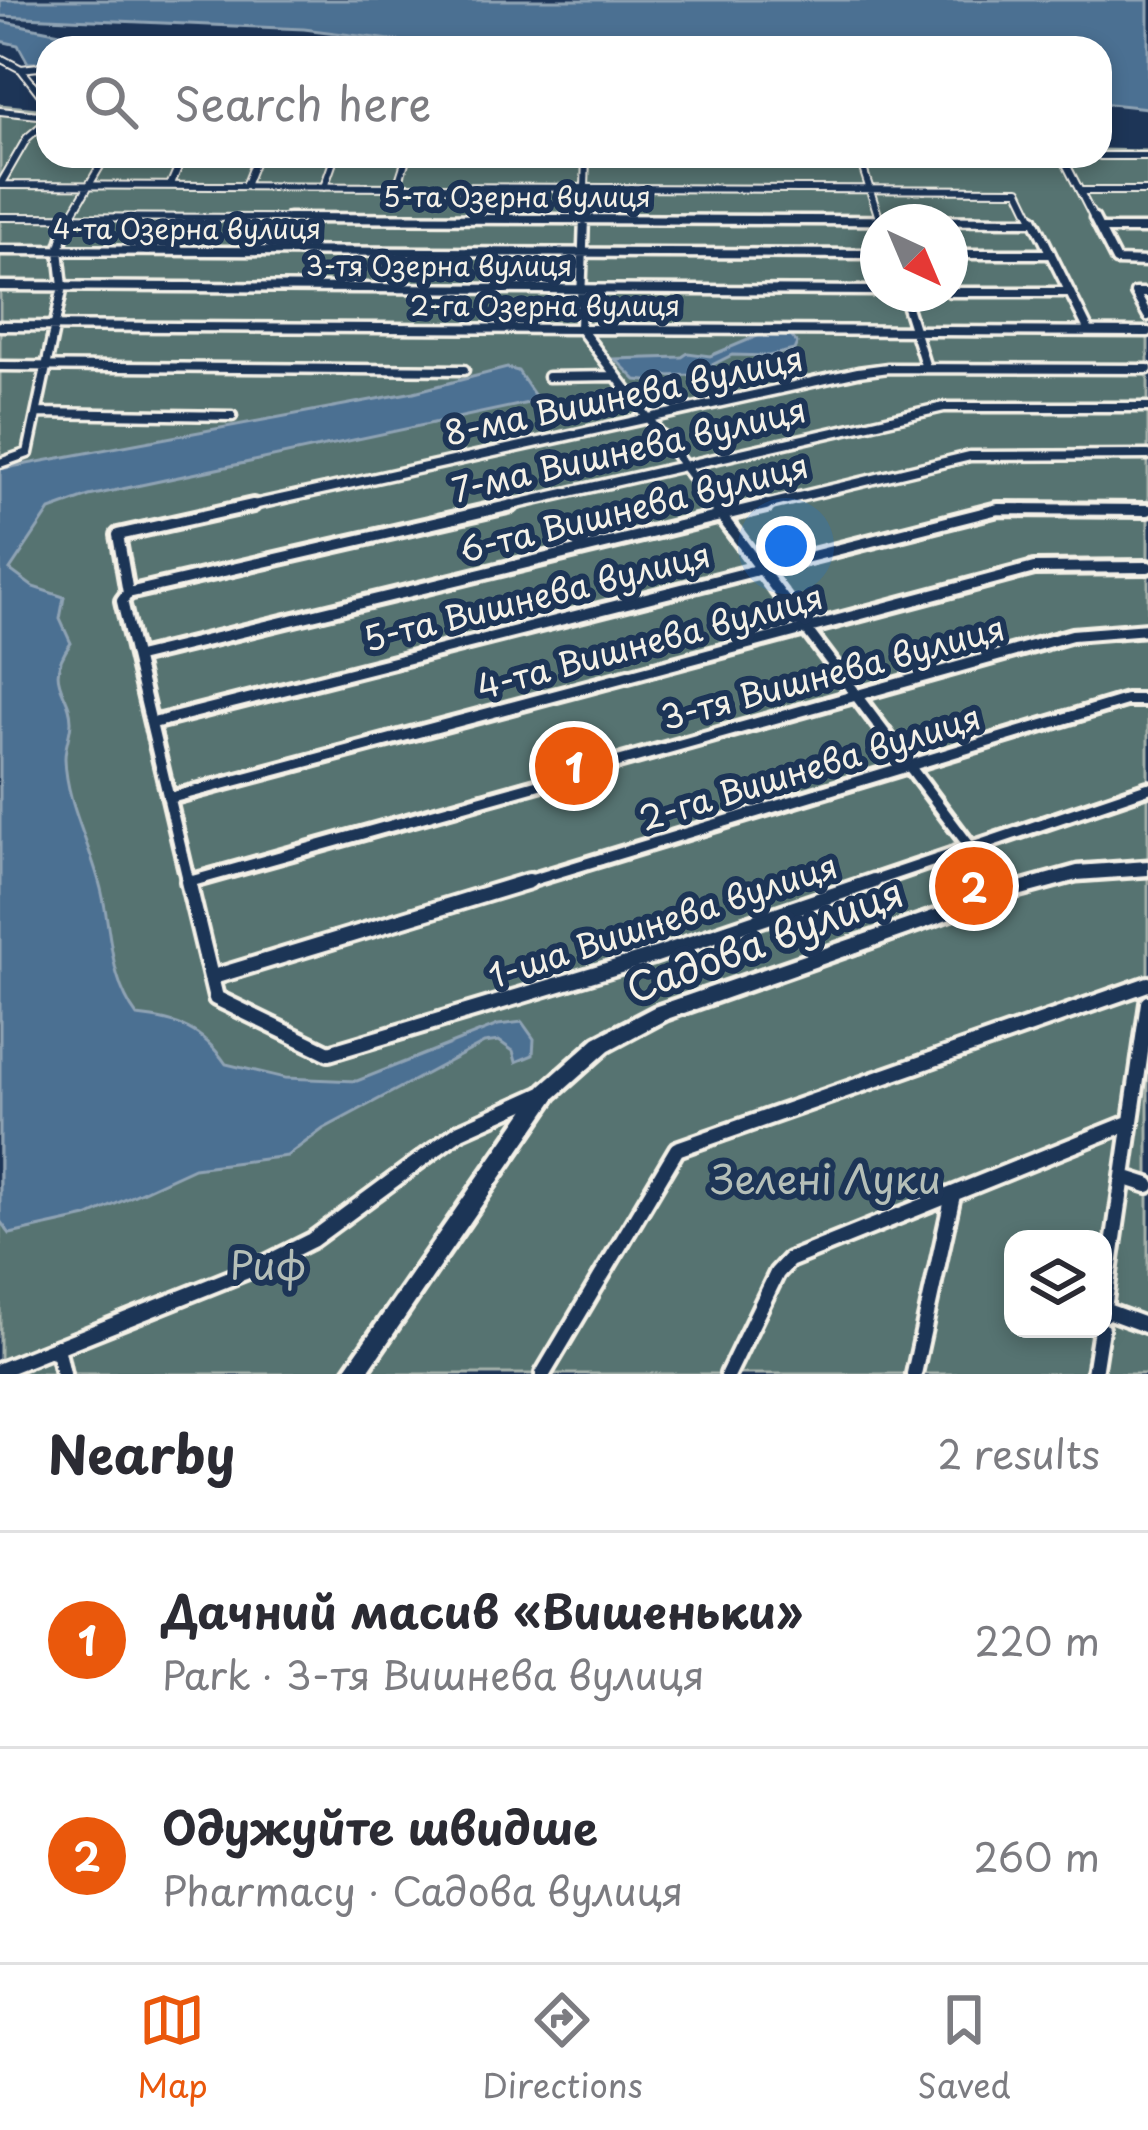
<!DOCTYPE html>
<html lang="en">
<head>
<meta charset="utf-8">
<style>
  :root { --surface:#fff; --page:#f2f2f3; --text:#2b2b33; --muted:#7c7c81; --line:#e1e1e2; --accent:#ea580c }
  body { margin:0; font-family:"Playpen Sans",sans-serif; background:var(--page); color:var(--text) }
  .controls { position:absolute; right:36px; bottom:36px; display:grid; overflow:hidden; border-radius:24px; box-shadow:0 6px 18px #0003 }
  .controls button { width:108px; height:108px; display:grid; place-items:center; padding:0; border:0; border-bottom:3px solid var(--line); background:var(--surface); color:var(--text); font:60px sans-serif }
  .compass { position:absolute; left:860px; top:204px; width:108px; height:108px; border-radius:50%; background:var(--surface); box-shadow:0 6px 18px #0003; rotate:136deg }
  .you { position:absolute; left:786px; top:546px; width:42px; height:42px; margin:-30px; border:9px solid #fff; border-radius:50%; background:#1a73e8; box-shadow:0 0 0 18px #1a73e833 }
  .badge { display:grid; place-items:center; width:78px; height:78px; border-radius:50%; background:var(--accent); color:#fff; font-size:39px; font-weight:700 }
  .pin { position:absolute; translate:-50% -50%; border:6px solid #fff; box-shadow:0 3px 12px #0006 }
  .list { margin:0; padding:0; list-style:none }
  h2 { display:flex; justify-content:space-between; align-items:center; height:156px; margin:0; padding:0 48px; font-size:51px }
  h2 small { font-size:39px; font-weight:400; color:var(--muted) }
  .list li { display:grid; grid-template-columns:78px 1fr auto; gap:36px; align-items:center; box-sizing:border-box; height:216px; padding:0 48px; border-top:3px solid var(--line) }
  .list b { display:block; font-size:45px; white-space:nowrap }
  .list p { margin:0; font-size:39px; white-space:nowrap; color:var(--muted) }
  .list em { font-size:39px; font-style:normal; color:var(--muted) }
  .icon { flex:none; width:66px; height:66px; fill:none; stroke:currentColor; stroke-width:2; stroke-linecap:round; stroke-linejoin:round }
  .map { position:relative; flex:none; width:1148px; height:1374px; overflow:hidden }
  .search { position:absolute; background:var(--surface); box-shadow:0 6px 18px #0003; left:36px; right:36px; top:36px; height:132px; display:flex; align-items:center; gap:30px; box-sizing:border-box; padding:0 42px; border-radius:36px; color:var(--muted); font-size:45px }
  .sheet { height:588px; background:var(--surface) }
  nav { display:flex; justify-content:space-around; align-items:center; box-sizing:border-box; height:168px; border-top:3px solid var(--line); background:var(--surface); font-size:33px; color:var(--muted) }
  nav a { display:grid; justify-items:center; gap:6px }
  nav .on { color:var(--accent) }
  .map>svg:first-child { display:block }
</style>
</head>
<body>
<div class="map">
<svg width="1148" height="1374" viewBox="0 0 1148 1374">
  <rect width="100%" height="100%" fill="#1d3557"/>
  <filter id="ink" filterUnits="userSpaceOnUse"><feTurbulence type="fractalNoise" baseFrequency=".00833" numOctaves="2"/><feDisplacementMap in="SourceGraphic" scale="24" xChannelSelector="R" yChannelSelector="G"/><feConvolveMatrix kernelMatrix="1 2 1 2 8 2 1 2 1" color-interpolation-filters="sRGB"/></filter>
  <g filter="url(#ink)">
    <path fill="#577371" stroke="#a6b2ac" stroke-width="3" fill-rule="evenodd" d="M0,105l48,5v46h1052v-6l48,1v1223h-1148zM878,222h72v72h-72zM1013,1239h90v90h-90z"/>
    <path fill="#4c6f92" stroke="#8fa3b4" stroke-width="3" d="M0,0h1148v108l-48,-5v-55h-646l-150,-19 -304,-13z
      M0,21l95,19 36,-2 3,6 -86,4v15h-20l-10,-18 -18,-4z
      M762,334l29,2 6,7 -3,7 -25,6 -37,-1 -40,20 -27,1 -8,6 -21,-2 -21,-21 67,-2 6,-4 22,3z
      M507,368l11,3 17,25 -7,7 -439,93 -39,14 -40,60 23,17 31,10 -4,22 11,24c-29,40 0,47 0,78 0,12 -6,24 -6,37 1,46 27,90 37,135 10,44 8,87 35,123 41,4 65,13 89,48l59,14 72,3 141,-56 24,-3 12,17 -1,16 -17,7 -3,-11 -14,-10 -15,2 -161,86 -36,27 -93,12 -107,49 -77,17 -10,-13v-752l414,-77z"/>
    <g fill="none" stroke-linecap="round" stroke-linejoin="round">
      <g stroke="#f4f1e8" stroke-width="10">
        <path id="street-far3" d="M0,58l21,11 27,35
          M21,69l27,-3
          M0,111l48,5
          M48,120l-21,18 -27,47 1019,5 15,31
          M859,156l21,65
          M1062,156l33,65
          M1100,156h48
          M170,186l13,-30
          M245,186l12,-30
          M324,187l11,-31
          M397,187l10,-31
          M1080,191h68
          M0,217l1034,4
          M68,221l38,-65
          M584,221l2,-65"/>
      </g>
      <g stroke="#f4f1e8" stroke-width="15">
        <path id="street-far2" d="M288,218l746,3
          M584,218l-4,110 136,180
          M1033,218l56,113
          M1094,218l22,43 32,1
          M1100,229h48
          M0,250l878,4
          M950,254h101
          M0,286l878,5
          M950,292h120
          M1148,293h-13l13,23
          M903,294l23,74
          M0,326l1148,6
          M0,366l464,4
          M548,377l66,-1
          M38,413l194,3
          M0,463l28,-10 35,-167 -4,-36 10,-32
          M239,508l619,-136 30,-4 260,1
          M499,508l445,-101h204
          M753,508l217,-52 178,-1"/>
      </g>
      <g stroke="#f4f1e8" stroke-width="20">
        <path id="street-far1" d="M713,505l285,379
          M128,593l384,-88
          M138,657l628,-152
          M153,723l845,-214 150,1
          M170,798l864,-230 114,-1
          M189,882l883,-247 76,-6
          M189,884l-67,-283 6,-8 -10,-58 135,-30
          M519,884l607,-184h22
          M865,884l283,-96"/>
      </g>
      <g stroke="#f4f1e8" stroke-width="22">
        <path id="street" d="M188,881l28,117 113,55 321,-96 224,-76
          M996,881l9,12
          M213,977l316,-96
          M1123,1177l25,8
          M1104,1310l44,16
          M1103,1315l45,-312
          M57,1347l6,27
          M0,1370l260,-104 52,-26 148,-109 85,-38
          M543,1374l134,-225 471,-165
          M728,1374l49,-101 12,-13 342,-138
          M914,1374l39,-179
          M1094,1374l7,-45"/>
      </g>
      <g stroke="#f4f1e8" stroke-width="9">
        <path id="secondary" d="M1148,861v14l-71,5 -70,19 -340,120 -58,31 -54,48 -189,276h-24l199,-288 54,-48 59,-31 351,-121 72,-20z"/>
      </g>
      <use href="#street-far3" stroke="#1d3557" stroke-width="6"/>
      <use href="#street-far2" stroke="#1d3557" stroke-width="8"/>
      <use href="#street-far1" stroke="#1d3557" stroke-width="10"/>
      <use href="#street" stroke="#1d3557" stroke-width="14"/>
      <use href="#secondary" fill="#1d3557" fill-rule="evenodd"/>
    </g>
  </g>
  <g text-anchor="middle" stroke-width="12" stroke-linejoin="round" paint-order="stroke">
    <g font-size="27" fill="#f4f1e8" stroke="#1d3557">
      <text x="517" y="207">5-та Озерна вулиця</text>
      <text x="187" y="239">4-та Озерна вулиця</text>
      <text x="439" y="276">3-тя Озерна вулиця</text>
      <text x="545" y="316">2-га Озерна вулиця</text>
    </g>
    <g font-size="33" fill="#f4f1e8" stroke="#1d3557">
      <text transform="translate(624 396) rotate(-12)" y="12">8-ма Вишнева вулиця</text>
      <text transform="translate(629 450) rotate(-13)" y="12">7-ма Вишнева вулиця</text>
      <text transform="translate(634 508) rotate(-14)" y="12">6-та Вишнева вулиця</text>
      <text transform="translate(537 597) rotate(-14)" y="12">5-та Вишнева вулиця</text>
      <text transform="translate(650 642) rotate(-15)" y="12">4-та Вишнева вулиця</text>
      <text transform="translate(833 673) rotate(-15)" y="12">3-тя Вишнева вулиця</text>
      <text transform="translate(810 768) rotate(-17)" y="12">2-га Вишнева вулиця</text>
      <text transform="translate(663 921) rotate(-18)" y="12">1-ша Вишнева вулиця</text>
    </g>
    <g font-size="39" fill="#f4f1e8" stroke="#1d3557">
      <text transform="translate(765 941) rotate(-20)" y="14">Садова вулиця</text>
    </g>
    <g font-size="39" fill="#b5bfb8" stroke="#1d3557">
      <text x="826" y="1194">Зелені Луки</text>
      <text x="268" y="1280">Риф</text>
    </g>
  </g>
</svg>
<div class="controls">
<button><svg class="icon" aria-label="layers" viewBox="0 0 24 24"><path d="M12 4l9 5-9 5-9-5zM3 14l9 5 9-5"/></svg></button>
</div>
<svg class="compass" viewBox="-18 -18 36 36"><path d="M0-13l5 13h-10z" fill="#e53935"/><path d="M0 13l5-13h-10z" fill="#7c7c81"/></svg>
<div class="you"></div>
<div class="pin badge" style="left:574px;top:766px">1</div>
<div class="pin badge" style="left:974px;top:886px">2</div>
<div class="search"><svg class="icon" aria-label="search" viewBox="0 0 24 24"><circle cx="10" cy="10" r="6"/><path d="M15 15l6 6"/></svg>Search here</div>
</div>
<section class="sheet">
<h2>Nearby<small>2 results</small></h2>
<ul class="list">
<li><span class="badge">1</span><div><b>Дачний масив «Вишеньки»</b><p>Park · 3-тя Вишнева вулиця</p></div><em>220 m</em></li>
<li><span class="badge">2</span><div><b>Одужуйте швидше</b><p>Pharmacy · Садова вулиця</p></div><em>260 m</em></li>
</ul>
</section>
<nav>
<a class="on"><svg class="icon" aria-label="map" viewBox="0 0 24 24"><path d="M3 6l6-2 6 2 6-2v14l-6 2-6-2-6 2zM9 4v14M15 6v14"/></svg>Map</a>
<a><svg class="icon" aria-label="directions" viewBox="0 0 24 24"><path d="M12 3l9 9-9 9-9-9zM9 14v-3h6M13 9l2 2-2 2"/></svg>Directions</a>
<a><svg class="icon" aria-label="saved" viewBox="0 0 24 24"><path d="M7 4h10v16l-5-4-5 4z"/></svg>Saved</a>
</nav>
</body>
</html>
